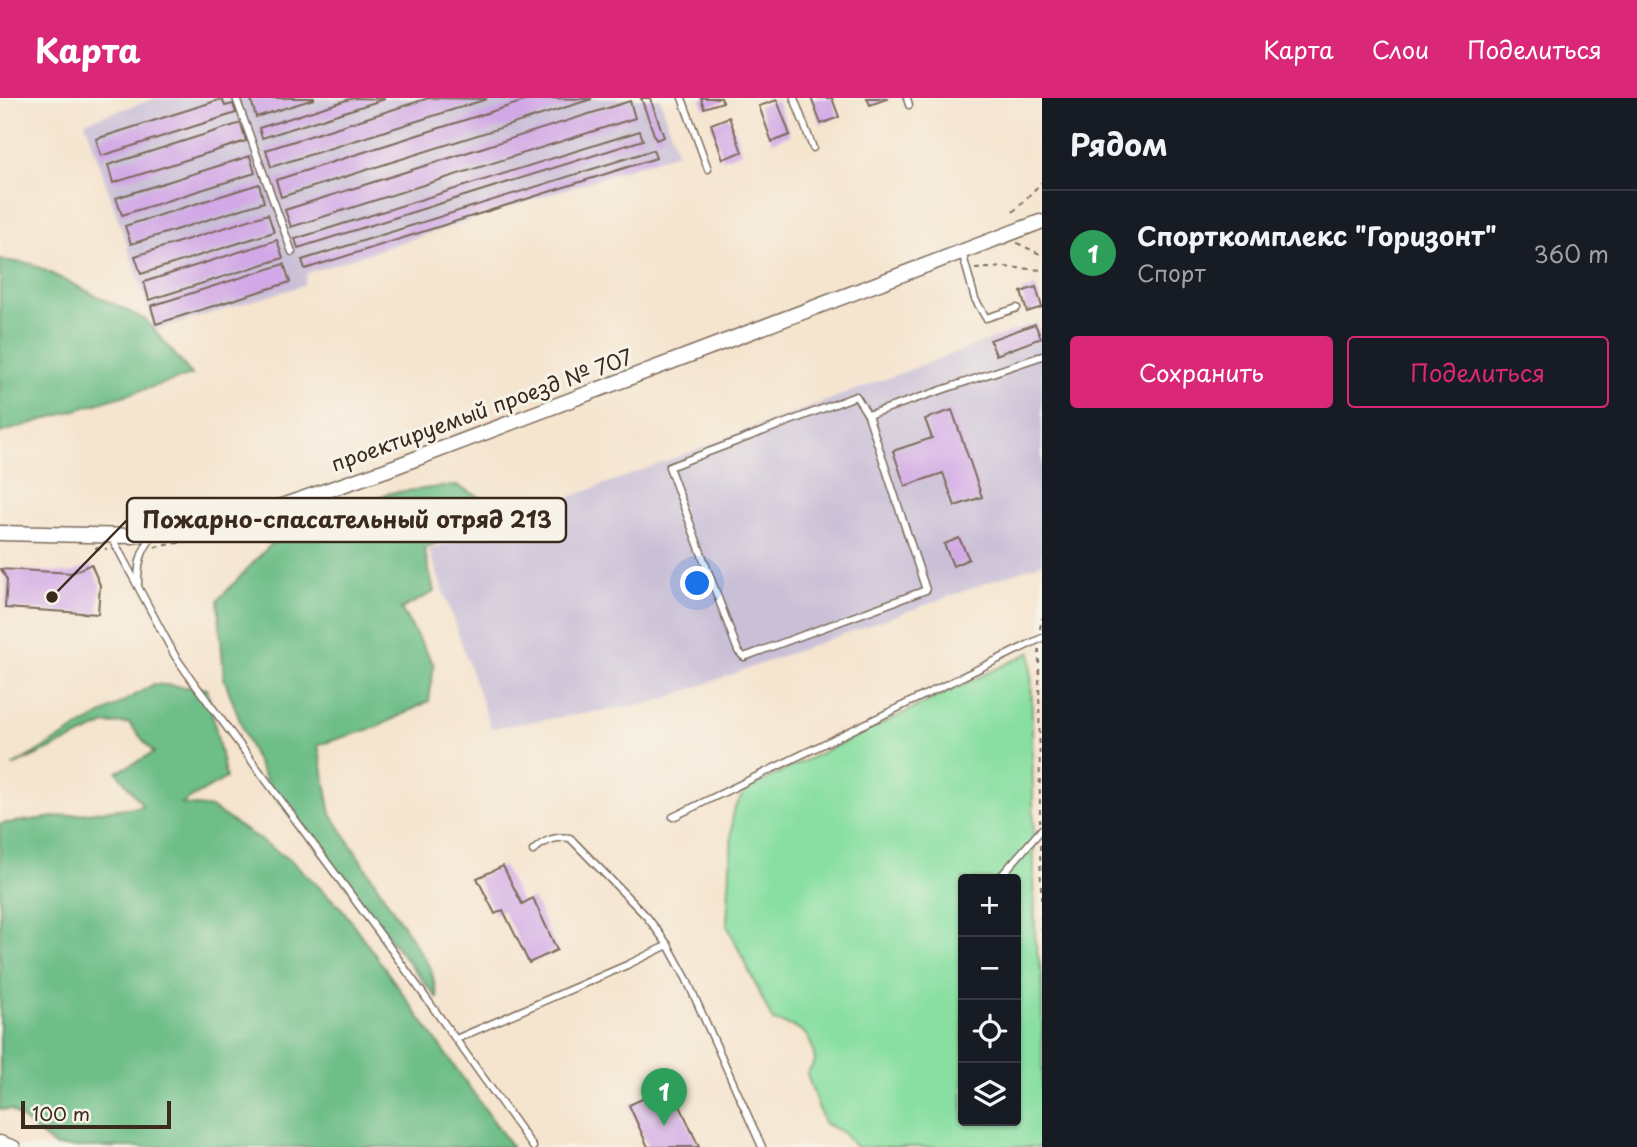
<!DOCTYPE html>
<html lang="ru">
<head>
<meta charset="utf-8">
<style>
  :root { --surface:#171b24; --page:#242831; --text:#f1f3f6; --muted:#9ea1a6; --line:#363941; --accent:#db2777 }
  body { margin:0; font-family:"Playpen Sans",sans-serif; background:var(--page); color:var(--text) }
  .controls { position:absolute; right:21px; bottom:21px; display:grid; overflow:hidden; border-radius:7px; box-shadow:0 2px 5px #0004 }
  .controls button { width:63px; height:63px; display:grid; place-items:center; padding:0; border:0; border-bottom:2px solid var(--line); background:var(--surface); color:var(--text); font:35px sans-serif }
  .scale { position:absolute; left:21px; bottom:18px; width:150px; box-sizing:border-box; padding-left:7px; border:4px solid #3b2a1e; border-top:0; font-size:19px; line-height:24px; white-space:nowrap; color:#3b2a1e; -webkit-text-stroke:5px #f7f3e8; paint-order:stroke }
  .you { position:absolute; left:698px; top:486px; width:24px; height:24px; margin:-18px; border:5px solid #fff; border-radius:50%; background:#1a73e8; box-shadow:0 0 0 10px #1a73e833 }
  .badge { display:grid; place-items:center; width:46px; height:46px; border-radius:50%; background:var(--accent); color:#fff; font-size:23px; font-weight:700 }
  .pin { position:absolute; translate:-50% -58px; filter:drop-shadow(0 2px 4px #0008) }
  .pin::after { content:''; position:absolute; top:37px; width:24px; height:21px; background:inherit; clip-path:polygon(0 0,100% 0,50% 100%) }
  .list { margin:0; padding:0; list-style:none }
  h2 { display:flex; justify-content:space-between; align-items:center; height:91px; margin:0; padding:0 28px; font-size:30px }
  h2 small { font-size:23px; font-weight:400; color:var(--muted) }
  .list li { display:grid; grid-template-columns:46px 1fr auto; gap:21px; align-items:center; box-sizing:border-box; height:126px; padding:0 28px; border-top:2px solid var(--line) }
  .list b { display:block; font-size:26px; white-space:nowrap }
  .list p { margin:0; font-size:23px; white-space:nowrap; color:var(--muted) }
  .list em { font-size:23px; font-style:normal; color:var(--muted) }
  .actions { display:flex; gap:14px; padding:21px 28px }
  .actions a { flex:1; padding:16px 0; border:2px solid var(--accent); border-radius:7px; text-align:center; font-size:24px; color:var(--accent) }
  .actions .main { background:var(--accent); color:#fff }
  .icon { flex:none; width:38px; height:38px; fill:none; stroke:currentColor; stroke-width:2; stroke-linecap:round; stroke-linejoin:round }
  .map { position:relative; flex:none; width:1042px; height:1049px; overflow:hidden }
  header { display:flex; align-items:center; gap:42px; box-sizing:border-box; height:98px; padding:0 35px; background:var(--accent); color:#fff }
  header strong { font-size:33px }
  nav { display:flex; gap:38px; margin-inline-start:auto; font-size:24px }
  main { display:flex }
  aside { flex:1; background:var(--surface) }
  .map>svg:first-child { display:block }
</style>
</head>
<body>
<header>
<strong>Карта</strong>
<nav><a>Карта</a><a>Слои</a><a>Поделиться</a></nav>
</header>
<main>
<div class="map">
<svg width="1042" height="1049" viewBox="0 0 1042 1049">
  <rect width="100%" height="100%" fill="#f7f3e8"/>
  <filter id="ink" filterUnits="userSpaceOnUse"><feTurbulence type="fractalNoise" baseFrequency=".0143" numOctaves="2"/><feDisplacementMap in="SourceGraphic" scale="14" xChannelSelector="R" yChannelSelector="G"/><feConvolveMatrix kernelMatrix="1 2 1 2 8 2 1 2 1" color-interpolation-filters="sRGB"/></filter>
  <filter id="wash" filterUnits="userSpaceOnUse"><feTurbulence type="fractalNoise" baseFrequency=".00686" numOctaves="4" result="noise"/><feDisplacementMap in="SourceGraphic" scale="28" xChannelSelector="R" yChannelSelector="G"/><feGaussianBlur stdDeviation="1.57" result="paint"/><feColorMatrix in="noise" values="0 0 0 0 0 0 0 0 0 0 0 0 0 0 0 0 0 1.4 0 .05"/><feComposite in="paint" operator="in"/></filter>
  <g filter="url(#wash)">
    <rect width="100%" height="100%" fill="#f5e4ce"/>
    <path fill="#c9bfd7" d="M157,0h503l17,55 -370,120 -3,12 -148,45 -71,-208z
      M1037,224l5,18v223l-390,140 -161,25 -62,-178z"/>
    <path fill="#89dfa2" stroke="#628460" stroke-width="2" fill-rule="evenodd" d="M1031,554l4,289 7,33v170l-2,3h-184l-14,-15 -18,-9 -17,-49 8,-13c-4,-31 -14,-33 -42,-40l-46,-96 6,-114 13,-22zM963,781h53v242h-53z"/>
    <path fill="#6ebe88" stroke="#547453" stroke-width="2" d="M0,162l32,4 114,56 46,55 -192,58z
      M455,387l58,28 -89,35 10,44 -33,17 33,56 -5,36 -52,26 -59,18 13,69 100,155 7,30 -167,-208 -22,-46 -25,-67 -6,-78 53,-56 79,-36 40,-15z
      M154,586l53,5 19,89 -45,26 31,4 81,54 50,48 169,237h-456l-45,-37 -11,-1v-285l143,-18 -26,-34 37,-19 -25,-30 -23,1 -94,42z"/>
    <g id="blocks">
      <path fill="#d2a8e6" d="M258,0h56v1l-58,18 -5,-17z
        M353,0l32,1 -123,39 -3,-10z
        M429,0l58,1 -216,68 -5,-17z
        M534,0l58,1 -311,98 -5,-17z
        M641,0h9l14,39 -8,3z
        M701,0h20l2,4 -19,6z
        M811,0h21l7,19 -18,7z
        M867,0h22l-19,7z
        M222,1l3,7 8,-2 3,9 -135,43 -5,-17z
        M777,2l13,35 -18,7 -13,-36z
        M630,3l5,17 -344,109 -6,-17z
        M729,19l13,35 -19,7 -12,-35z
        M241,25l5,18 -133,42 -5,-18z
        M640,33l3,9 -345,108 -3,-9z
        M653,52l3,8 -351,111 -3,-9z
        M250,58l5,17 -133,42 -6,-17z
        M259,86l5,18 -133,42 -6,-18z
        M268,116l6,18 -133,42 -6,-18z
        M277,142l6,18 -134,42 -5,-18z
        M284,166l6,18 -134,42 -5,-18z
        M1036,189l6,20 -15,5 -6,-20z
        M1035,226l6,14 -45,17 -6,-15z
        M952,312l30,87 -27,9 -12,-33 -38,13 -12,-35 39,-13 -7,-19z
        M959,440l10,21 -16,7 -9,-22z
        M91,466l9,21 -2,29 -93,-6 2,-28 -6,-11 71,4z
        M503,768l19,38 11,-6 24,52 -28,13 -26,-53 -8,4 -18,-36z
        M671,988l28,61h-51l-19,-42z"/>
    </g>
  </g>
  <g filter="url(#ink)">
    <use href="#blocks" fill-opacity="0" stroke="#7c6b5c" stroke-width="2"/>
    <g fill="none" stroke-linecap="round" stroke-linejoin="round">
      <g stroke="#7c6b5c" stroke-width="9">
        <path id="service" d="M236,0l56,154
          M682,0l26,71
          M794,0l19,50
          M907,0l2,7
          M962,154l13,47 11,19 31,-10
          M856,298l12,19 58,175 -182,67 -6,-6 -69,-184z
          M868,317l174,-59
          M111,438l64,120 19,27 189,255 150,209
          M138,486c0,-20 2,-32 15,-48
          M673,719l369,-179
          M533,753c11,-11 23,-15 37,-13l77,79 21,28
          M1000,781l1,-3 41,-47
          M456,941l171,-74 41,-20 18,33 76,169"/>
      </g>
      <g stroke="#7c6b5c" stroke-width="15">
        <path id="minor" d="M0,1044l14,5"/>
      </g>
      <g stroke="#7c6b5c" stroke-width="17">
        <path id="tertiary" d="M0,435l133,3 125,-22 128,-44 654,-248"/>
      </g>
      <path stroke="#7c6b5c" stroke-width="2" stroke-dasharray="5 5" stroke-linecap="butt" d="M1013,114l29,-30
        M1017,145l25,12
        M975,171l30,-2 37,3
        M155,449l111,-19 72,-28
        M95,450l12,1
        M1040,531l2,-11
        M1039,551l1,173
        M1040,747l2,89"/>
      <use href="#service" stroke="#fff" stroke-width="6"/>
      <use href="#minor" stroke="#fff" stroke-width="12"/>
      <use href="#tertiary" stroke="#fff" stroke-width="14"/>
    </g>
  </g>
  <g text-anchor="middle" stroke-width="6" stroke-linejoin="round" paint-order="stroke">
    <g font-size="21" fill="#3b2a1e" stroke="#f7f3e8">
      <text transform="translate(482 313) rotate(-20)" y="7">проектируемый проезд № 707</text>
    </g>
  </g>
  <path fill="none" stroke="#3b2a1e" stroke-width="2.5" d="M52 499L127 422"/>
  <circle fill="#3b2a1e" stroke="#f7f3e8" stroke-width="2.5" cx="52" cy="499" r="7"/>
  <rect fill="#f7f3e8" stroke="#3b2a1e" stroke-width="2.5" x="127" y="400" width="439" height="44" rx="7"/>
  <g font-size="23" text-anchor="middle" font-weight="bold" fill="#3b2a1e">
    <text x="347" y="430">Пожарно-спасательный отряд 213</text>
  </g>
</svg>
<div class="controls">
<button>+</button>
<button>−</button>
<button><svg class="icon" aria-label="locate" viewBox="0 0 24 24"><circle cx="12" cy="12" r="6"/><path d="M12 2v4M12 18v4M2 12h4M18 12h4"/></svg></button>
<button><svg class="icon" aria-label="layers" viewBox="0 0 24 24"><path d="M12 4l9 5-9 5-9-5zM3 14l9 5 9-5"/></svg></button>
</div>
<div class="scale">100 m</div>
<div class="you"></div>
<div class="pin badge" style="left:664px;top:1028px;background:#2e9e5b">1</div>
</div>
<aside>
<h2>Рядом<small></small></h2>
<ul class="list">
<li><span class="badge" style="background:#2e9e5b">1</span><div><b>Спорткомплекс &quot;Горизонт&quot;</b><p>Спорт</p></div><em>360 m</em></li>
</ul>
<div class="actions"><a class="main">Сохранить</a><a>Поделиться</a></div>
</aside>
</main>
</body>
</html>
